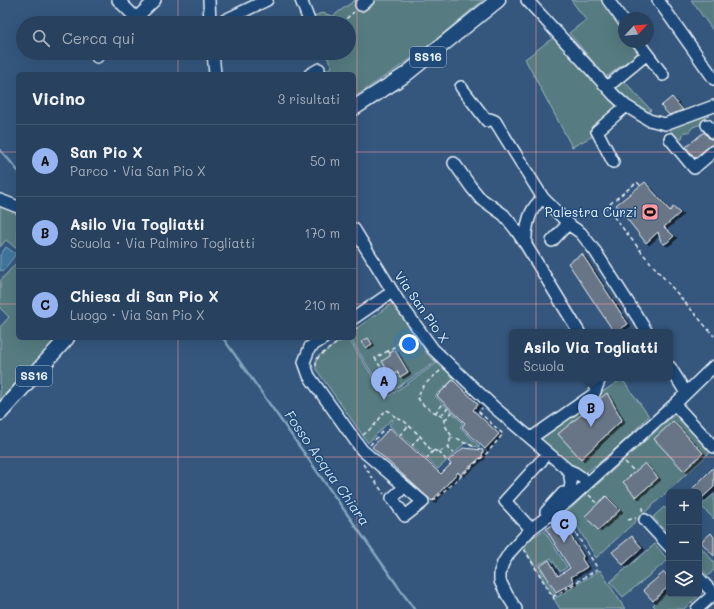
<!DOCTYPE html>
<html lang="it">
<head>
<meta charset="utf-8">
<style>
  :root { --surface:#28415e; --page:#344c67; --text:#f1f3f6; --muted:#a5afbc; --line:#445a73; --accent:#95b2f1 }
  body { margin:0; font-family:Mali,sans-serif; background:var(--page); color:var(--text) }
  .controls { position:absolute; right:12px; bottom:12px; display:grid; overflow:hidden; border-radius:6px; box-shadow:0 4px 16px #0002 }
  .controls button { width:36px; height:36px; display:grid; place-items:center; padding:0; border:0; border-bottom:1px solid var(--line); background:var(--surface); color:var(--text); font:20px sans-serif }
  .compass { position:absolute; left:618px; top:12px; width:36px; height:36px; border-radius:50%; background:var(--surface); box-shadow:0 4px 16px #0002; rotate:64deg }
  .you { position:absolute; left:409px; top:344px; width:14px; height:14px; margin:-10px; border:3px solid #fff; border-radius:50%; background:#1a73e8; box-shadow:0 0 0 6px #1a73e833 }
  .badge { display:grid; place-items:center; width:26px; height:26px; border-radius:50%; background:var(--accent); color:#111; font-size:13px; font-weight:700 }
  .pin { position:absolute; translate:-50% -33px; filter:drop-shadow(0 1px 2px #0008) }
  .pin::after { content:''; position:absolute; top:21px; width:14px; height:12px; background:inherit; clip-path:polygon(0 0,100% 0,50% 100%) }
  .popup { position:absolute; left:509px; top:329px; width:164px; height:52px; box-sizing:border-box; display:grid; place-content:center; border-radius:6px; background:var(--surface); filter:drop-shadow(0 1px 3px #0005); font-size:13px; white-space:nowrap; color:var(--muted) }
  .popup b { font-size:15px; color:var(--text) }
  .popup::after { content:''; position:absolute; left:50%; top:100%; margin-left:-8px; border:8px solid transparent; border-top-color:var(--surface) }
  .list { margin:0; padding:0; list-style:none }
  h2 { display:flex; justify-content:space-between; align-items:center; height:52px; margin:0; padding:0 16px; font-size:17px }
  h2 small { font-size:13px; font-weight:400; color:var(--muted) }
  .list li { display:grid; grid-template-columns:26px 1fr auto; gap:12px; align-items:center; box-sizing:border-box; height:72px; padding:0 16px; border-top:1px solid var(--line) }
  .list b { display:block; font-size:15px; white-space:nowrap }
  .list p { margin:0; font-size:13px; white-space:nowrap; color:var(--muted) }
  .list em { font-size:13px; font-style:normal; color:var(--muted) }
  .icon { flex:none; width:22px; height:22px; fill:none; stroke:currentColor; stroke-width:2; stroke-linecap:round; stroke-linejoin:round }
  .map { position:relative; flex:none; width:714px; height:609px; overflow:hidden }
  .search { position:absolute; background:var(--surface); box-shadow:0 4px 16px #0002; left:16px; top:16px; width:340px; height:44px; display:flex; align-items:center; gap:10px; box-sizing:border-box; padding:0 14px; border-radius:22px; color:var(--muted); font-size:15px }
  .panel { position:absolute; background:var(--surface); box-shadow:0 4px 16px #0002; left:16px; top:72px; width:340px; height:268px; border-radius:6px }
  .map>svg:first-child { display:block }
</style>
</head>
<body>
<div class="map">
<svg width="714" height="609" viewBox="0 0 714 609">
  <defs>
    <filter id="shadow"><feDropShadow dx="3" dy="2" stdDeviation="0" flood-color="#0009"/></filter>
  </defs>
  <rect width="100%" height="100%" fill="#35577e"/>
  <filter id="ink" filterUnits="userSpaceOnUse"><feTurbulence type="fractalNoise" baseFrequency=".025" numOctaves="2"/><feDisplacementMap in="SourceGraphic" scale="8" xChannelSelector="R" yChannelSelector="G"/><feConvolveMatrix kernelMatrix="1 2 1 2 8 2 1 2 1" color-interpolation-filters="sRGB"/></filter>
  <g filter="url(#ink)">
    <path fill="#567b81" stroke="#9fb6bc" d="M355,0h128l-63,53 -66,44v-23h-34l12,-7 -7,-14h24v-30h-33l-2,-7 8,-3 11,3z
      M571,0h31l22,30v12h9l7,10 -34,25 -37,-44 17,-13z
      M691,0h23v32z
      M554,37l65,69 -26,30 -21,11 -47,-88z
      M623,80l28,30 -5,4 -16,-10 -16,-17z
      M701,113l5,3 -2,7 -11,4 -4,5h-5l-2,6 -6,3 -7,-14z
      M0,205l18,6v39l-12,-10 -6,7z
      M18,261v77h41l-53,55 -6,8v-74l9,-10 -9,-9v-27z
      M394,302l34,53 8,7 -50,33 -36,-57h4v-8z
      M344,338h4l38,60 51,-35 17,15 -19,18 28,27 -3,4 20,20 -9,-1 -5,-4 -28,27 -49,-44 4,-5 -1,-1 -24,24 -52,-74v-8l3,-5z
      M622,379l27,37c-16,16 -31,32 -49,46 -6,4 -11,9 -18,12l-12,-6 -33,-33z
      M675,414l35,38 -114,106 -28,-47z
      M714,494v25l-13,-13z
      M664,507l5,5v22l-16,-17z
      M544,530l23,37 -7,5 -9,-14 -13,7 17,29 -2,2 -31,-52z
      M655,544l13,16 -45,37 -13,-15z
      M699,545l15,17v8l-6,6 -9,-10z
      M600,570l25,39h-65l-6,-10z
      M669,590v4h30v-4l3,3 -18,16h-27l-4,-4z"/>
    <path fill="#3f769b" stroke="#83a7c0" d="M6,247l10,7 -13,17 -1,-1 -2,1v-16z"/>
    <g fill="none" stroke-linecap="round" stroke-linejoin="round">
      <path stroke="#83a7c0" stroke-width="2.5" d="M0,150l10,11 8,10
        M223,338l191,271"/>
    </g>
    <path fill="#687587" stroke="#e8f1f8" filter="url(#shadow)" d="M672,97l11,13 -14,5 -8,-9z
      M704,132l5,6 5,2v4l-5,2 -14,12 -9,-11z
      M645,182l25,29 3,-4 7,6 -16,14 10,9 -6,6 -4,2 -3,-2 -3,-10 -12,11 -30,-38z
      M582,254l46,70 -12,8h-2l-46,-69z
      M368,338l4,6 -6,4 -5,-6z
      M395,350l13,22 -8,5 -3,-6 -7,4 -8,-14 8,-5v-3z
      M453,380l25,24 -5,6 26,24 -14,15 -23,-22 3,-4 -28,-27z
      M607,393l15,27 -41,39 -23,-25z
      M673,421l30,32 -19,18 -30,-32z
      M390,428l51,46 10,-10 -3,-3 15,-13 20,2 -1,7 -2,1 -20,17 -2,-3 -26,29 -60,-54z
      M645,463l13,15 -22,19 -13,-15z
      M714,467v20l-12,11 -3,-4v-2h-2l-4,-4z
      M606,496l14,14 -22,20 -13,-14z
      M561,520l22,36 -1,3 5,8 -16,10 3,5 -18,10 -16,-26 9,-6 9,16 12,-8 -24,-39z
      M711,533l3,4v19l-13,-14z
      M632,536l10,12 -19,17 -11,-13z
      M664,572l5,6v8l-16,15 -10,-11z"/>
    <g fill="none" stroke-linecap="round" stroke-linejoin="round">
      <g stroke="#e8f1f8" stroke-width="14">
        <path id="minor" d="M118,0l18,18
          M209,0l1,23
          M301,0l9,23
          M527,0l87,95 12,11 23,14 16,4 49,-18
          M608,0l16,22
          M658,0l56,79
          M361,5l7,-5
          M131,23l24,-23
          M219,23l48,-23
          M638,42l25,33
          M213,53l2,21
          M97,57l4,-4
          M310,74l9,-5
          M461,87l26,34 3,-2 5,2 48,77 28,28
          M607,87l40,-33
          M707,125l7,8
          M670,139l24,29 20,-17
          M613,162l-16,-31 29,-25
          M454,163l17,24 9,11 24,17 12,15 10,15
          M543,198c-2,2 -5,4 -7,7 -8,9 -11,28 -10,40l53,87
          M0,200l18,7
          M354,229l45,73 34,47 62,59 73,62 7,3 13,9
          M552,241l14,-15h5l10,7 14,18 52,81
          M354,318l38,-26
          M324,338l-14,9 -6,15 5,14 53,74 61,52 -18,14 -13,-18 7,-6
          M670,367l16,26
          M679,409l35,38
          M531,438l63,-44 5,-13 -1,-3
          M568,501l3,-18 -1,-6
          M546,512l17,-19
          M645,520l24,26
          M531,529l-26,-28 37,-41
          M516,609l-9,-14 -7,-14v-9l3,-9 7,-11 21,-23 37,-28 108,-98 38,-37
          M697,609l17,-15 -15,-16"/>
      </g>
      <g stroke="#e8f1f8" stroke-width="17">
        <path id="major" d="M354,108l51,-33 93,-75
          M0,413l67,-75"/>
      </g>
      <path stroke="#e8f1f8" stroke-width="1.5" stroke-dasharray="4 3" stroke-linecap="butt" d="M341,23l13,-11
        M640,185l-3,-3 -31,25 38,48 70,81
        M354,330l5,-3
        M388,351l-13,7 13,21 10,-6
        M390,353l-2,-2c8,-5 15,-12 23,-16
        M316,366v-5l3,-5 25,-18
        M435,413l8,-9
        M441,415l7,-7
        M445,420l7,-8
        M363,435c5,-4 10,-8 15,-14 3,-4 4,-7 8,-11l5,2 5,6 8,3 16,15 10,13 9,3 10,-6 2,-11 -5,-8 -2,-9c-10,-7 -19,-9 -26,-20 2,-12 14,-20 23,-28
        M400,435l9,-10
        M450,438c6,-1 10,1 14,5l4,1 5,2
        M370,445l12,-13h4
        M412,446l8,-10
        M447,447l7,6
        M439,452l7,8
        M426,459l8,-9
        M625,462l10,10
        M363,464l21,30
        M589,495l9,9
        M433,501l54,-48 16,-19 -24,-22 3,-4
        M642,511l2,-6
        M628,520l8,-2
        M524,549l30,50
        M553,597l45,-28 -33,-53"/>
      <use href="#minor" stroke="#1f4a7a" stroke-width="11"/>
      <use href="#major" stroke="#1f4a7a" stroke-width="14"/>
    </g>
  </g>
  <path fill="none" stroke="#ff9aa2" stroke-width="1" stroke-opacity="0.55" d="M178,0v23M357,0v609M536,0v609M178,53v21M0,152h18M354,152h360M0,304h18M354,304h360M178,338v271M0,457h714"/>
  <defs>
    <g id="stadium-square" transform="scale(0.9)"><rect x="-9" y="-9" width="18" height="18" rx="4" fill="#ff9aa2" stroke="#1f4a7a"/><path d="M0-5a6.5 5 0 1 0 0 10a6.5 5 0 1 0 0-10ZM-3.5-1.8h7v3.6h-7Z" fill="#111"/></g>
  </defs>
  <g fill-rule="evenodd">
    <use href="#stadium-square" x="650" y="212"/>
  </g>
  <g text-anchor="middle" stroke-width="3" stroke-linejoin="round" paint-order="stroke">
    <g fill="#1f4a7a" stroke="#acbfd2" stroke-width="1">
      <rect x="410" y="47" width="36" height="20" rx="3"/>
      <rect x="16" y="366" width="36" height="20" rx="3"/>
    </g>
    <g font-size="12" font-weight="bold" fill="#e8f1f8">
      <text x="428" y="61">SS16</text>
      <text x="34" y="380">SS16</text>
    </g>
    <g font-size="13" fill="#e8f1f8" stroke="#1f4a7a" text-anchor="end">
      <text x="637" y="217">Palestra Curzi</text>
    </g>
    <g font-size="13" fill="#e8f1f8" stroke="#1f4a7a">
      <text transform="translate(422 307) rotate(55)" y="5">Via San Pio X</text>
    </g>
    <g font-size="14" font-style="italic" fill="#cfdfea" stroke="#1f4a7a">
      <text transform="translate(327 468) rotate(55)" y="5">Fosso Acqua Chiara</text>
    </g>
  </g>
</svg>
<div class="controls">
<button>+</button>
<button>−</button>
<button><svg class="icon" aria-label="layers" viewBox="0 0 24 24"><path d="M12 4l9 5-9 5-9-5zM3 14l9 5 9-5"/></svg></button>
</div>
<svg class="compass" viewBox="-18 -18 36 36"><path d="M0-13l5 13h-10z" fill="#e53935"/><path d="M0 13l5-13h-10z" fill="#a5afbc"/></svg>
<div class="you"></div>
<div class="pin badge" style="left:384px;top:400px">A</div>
<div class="pin badge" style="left:591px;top:427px">B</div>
<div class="popup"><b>Asilo Via Togliatti</b>Scuola</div>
<div class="pin badge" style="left:564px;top:543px">C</div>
<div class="search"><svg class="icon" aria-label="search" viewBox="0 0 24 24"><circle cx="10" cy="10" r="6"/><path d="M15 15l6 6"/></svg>Cerca qui</div>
<section class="panel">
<h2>Vicino<small>3 risultati</small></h2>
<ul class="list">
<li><span class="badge">A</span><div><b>San Pio X</b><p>Parco · Via San Pio X</p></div><em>50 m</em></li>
<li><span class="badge">B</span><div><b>Asilo Via Togliatti</b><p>Scuola · Via Palmiro Togliatti</p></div><em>170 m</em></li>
<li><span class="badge">C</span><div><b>Chiesa di San Pio X</b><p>Luogo · Via San Pio X</p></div><em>210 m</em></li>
</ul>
</section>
</div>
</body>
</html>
